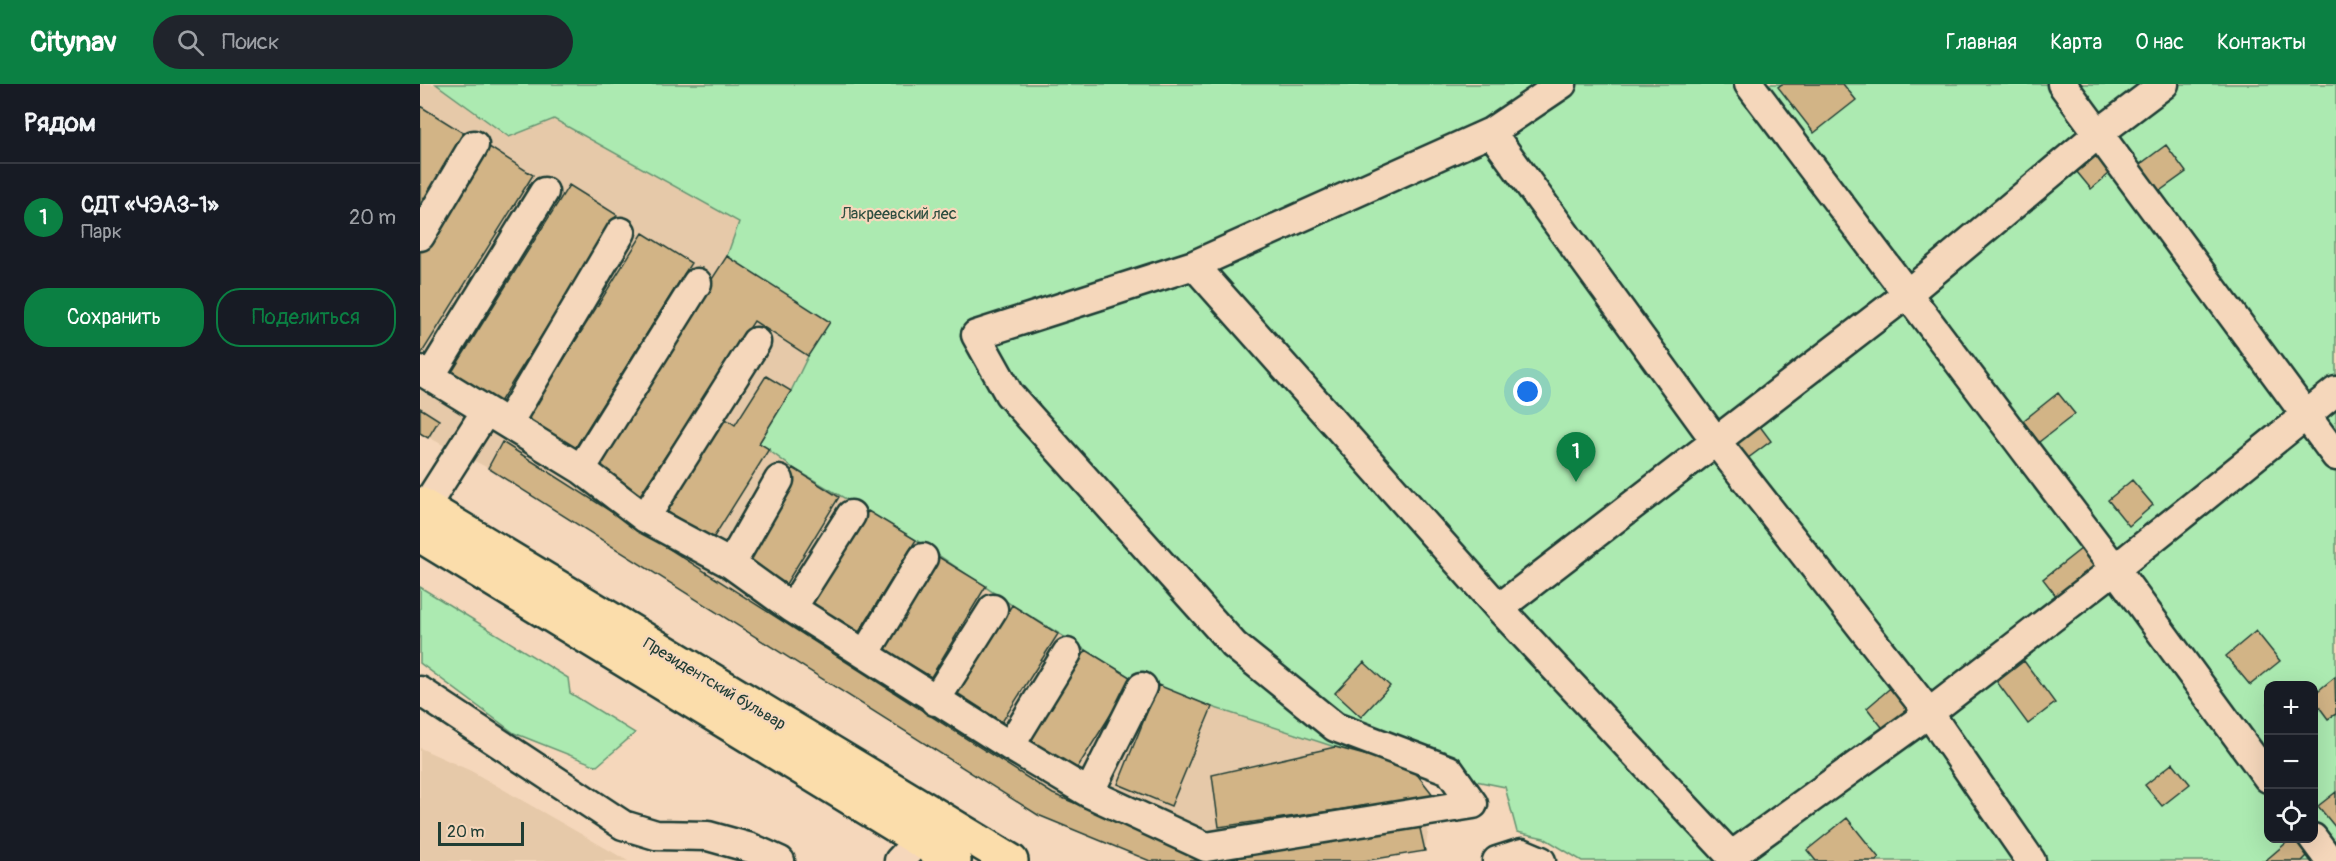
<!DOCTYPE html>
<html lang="ru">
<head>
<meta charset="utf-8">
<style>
  :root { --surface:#171b24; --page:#20242c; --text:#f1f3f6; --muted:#9ea1a6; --line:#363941; --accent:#0b8043 }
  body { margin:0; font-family:Pangolin,sans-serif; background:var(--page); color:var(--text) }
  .controls { position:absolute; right:18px; bottom:18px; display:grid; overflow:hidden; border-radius:12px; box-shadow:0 6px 24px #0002 }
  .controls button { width:54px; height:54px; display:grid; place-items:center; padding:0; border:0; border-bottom:2px solid var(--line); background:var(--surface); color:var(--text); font:30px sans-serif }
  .scale { position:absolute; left:18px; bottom:15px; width:86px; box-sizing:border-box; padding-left:6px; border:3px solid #1f3d34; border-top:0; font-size:16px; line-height:21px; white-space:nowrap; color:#1f3d34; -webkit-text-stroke:4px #f5d7bb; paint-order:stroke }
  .you { position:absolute; left:1108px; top:308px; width:21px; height:21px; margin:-15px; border:4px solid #fff; border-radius:50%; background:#1a73e8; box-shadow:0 0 0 9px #1a73e833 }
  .badge { display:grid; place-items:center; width:39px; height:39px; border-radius:50%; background:var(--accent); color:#fff; font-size:20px; font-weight:700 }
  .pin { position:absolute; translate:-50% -50px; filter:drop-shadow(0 2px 3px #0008) }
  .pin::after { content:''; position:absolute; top:32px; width:21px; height:18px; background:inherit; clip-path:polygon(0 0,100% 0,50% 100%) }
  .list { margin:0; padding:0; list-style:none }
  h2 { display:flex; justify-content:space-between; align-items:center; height:78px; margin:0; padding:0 24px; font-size:26px }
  h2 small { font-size:20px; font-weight:400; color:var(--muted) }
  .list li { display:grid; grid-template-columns:39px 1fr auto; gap:18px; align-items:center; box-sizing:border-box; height:108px; padding:0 24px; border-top:2px solid var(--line) }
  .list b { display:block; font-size:22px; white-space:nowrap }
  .list p { margin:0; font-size:20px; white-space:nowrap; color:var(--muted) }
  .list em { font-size:20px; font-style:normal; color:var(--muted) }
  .actions { display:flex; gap:12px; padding:18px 24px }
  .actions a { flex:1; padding:14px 0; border:2px solid var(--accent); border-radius:24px; text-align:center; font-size:21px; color:var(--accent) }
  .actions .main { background:var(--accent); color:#fff }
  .icon { flex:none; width:33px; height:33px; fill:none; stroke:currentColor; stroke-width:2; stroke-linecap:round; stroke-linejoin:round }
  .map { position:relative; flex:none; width:1916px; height:777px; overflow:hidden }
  header { display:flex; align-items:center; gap:36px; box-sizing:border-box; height:84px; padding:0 30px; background:var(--accent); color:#fff }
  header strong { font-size:28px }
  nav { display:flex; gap:33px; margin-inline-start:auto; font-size:21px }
  .search { width:420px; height:54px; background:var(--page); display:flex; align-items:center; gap:15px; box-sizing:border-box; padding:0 21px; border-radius:33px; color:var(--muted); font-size:22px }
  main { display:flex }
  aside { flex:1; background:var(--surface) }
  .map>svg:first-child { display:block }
</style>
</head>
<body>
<header>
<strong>Citynav</strong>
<div class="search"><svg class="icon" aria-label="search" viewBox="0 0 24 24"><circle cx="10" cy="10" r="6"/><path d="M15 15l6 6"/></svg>Поиск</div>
<nav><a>Главная</a><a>Карта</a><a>О нас</a><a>Контакты</a></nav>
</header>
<main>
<aside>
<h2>Рядом<small></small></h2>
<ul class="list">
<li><span class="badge">1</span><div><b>СДТ «ЧЭАЗ-1»</b><p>Парк</p></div><em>20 m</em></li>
</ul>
<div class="actions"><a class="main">Сохранить</a><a>Поделиться</a></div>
</aside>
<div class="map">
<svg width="1916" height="777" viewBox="0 0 1916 777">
  <rect width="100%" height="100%" fill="#f5d7bb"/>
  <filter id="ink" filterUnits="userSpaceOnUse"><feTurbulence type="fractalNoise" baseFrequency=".0167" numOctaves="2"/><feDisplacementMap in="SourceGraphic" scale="12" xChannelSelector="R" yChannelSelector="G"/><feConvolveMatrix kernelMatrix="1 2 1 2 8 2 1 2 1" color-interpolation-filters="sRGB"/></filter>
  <g filter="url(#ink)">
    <path fill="#e6c9a9" d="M0,0h16l73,53 45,-18 185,103 69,134 -17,35 -32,52 34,25 123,72 96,65 121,74 25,6 54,22 123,40 77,21 22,28 -9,55 -62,10h-213l-112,-46 -550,-347 -68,-35z
      M0,664l51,23 157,90h-208z"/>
    <path fill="#aceab1" stroke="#669472" stroke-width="1.5" fill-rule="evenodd" d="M16,0h1900v777h-754l-38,-23 -27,-6 -12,-45 -93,-19 -77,-21 -123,-40 -54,-21 -25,-7 -121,-74 -96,-65 -123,-72 -34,-25 32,-52 17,-35 -81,-100 12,-34 -185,-103 -45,18zM1848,602h46v152h-46z
      M0,503l148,91 2,15 65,40 -38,33 -83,-33 -94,-70z"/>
    <path fill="#d2b486" stroke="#1f3d34" stroke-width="1.5" d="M1362,0h61l13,16 -42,33 -36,-46z
      M0,22l45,28 -45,72z
      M66,61l47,30 -113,181v-106z
      M1746,61l20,27 -32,23 -19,-27z
      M1681,68l14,17 -24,20 -14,-17z
      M149,101l48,30 -117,187 -48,-30z
      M223,149l48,30 -117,187 -48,-30z
      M307,172l103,66 -22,34 -54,-35 -114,174 -48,-31z
      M346,292l25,15 -32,52 10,6 -57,91 -47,-30 58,-93 12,8z
      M1638,309l17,21 -36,28 -16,-21z
      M0,324l19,12 -11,18 -8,-5z
      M1339,341l12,16 -31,23 -12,-16z
      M82,358l551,352 157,66 209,-36 6,27 -62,10h-213l-112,-46 -550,-347z
      M373,384l46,29 -53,87 -47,-28z
      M1712,396l21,25 -24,21 -21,-26z
      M448,427l48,29 -57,92 -48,-29z
      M1666,461l18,22 -44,34 -17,-22z
      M517,472l49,30 -55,91 -50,-30z
      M592,521l46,29 -56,88 -45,-29z
      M1836,547l24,30 -30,24 -24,-29z
      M666,566l47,29 -57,91 -47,-30z
      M1604,577l31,42 -27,21 -31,-42z
      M944,578l26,24 -29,31 -26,-24z
      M1915,593l1,37 -8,5 -14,-19v-6z
      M1475,600l19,23 -29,24 -18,-23z
      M738,601l54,22 -41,99 -53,-22z
      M915,663l77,21 22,28 -215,31 -7,-52z
      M1753,679l17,21 -28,22 -17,-21z
      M1916,708v36l-18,-22z
      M1427,734l32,40 -3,3h-60l-9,-11z
      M1872,754l16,17 -6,6h-37z"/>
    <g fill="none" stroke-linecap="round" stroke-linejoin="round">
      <g stroke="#1f3d34" stroke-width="33">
        <path id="minor" d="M1329,0l366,485 153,209
          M1642,0l274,372
          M1071,48l224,308 214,273 186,-144 221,-178
          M0,152l54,-91
          M774,181l305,343 232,248 198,-143 102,148
          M0,286l161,99 64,49 86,46 61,44 218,138 79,47 117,54 267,-43 -24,-34 -114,-43 -101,-82 -225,-251 -33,-59 218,-70 297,-133 71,-48
          M11,291l113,-183
          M88,339l113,-191
          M161,385l116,-186
          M5,423l61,-96
          M225,434l111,-176
          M311,480l48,-84
          M372,524l59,-93
          M1079,524l408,-314 192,-161 65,-49
          M445,570l58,-96
          M0,607l203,134 33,10 52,1 43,12 29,13
          M515,617l58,-92
          M590,662l57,-93
          M669,709l53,-106
          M1893,754l17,23
          M479,777l20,-21
          M1077,777l25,-8 19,8"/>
      </g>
      <g stroke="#1f3d34" stroke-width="38">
        <path id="major" d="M0,420l591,357
          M0,451l534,326"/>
      </g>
      <use href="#minor" stroke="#f5d7bb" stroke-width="28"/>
      <use href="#major" stroke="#fbddab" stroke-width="33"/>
    </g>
  </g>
  <g text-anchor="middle" stroke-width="4.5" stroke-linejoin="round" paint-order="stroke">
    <g font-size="16" fill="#2d4e40" stroke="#f5d7bb">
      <text x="479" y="135">Лакреевский лес</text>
    </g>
    <g font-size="16" fill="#1f3d34" stroke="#f5d7bb">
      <text transform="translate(295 599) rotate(31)" y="6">Президентский бульвар</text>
    </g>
  </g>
</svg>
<div class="controls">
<button>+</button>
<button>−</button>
<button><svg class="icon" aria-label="locate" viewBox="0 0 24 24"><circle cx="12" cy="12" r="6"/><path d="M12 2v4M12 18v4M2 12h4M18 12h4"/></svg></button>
</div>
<div class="scale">20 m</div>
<div class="you"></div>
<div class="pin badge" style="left:1156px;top:398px">1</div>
</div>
</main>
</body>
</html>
